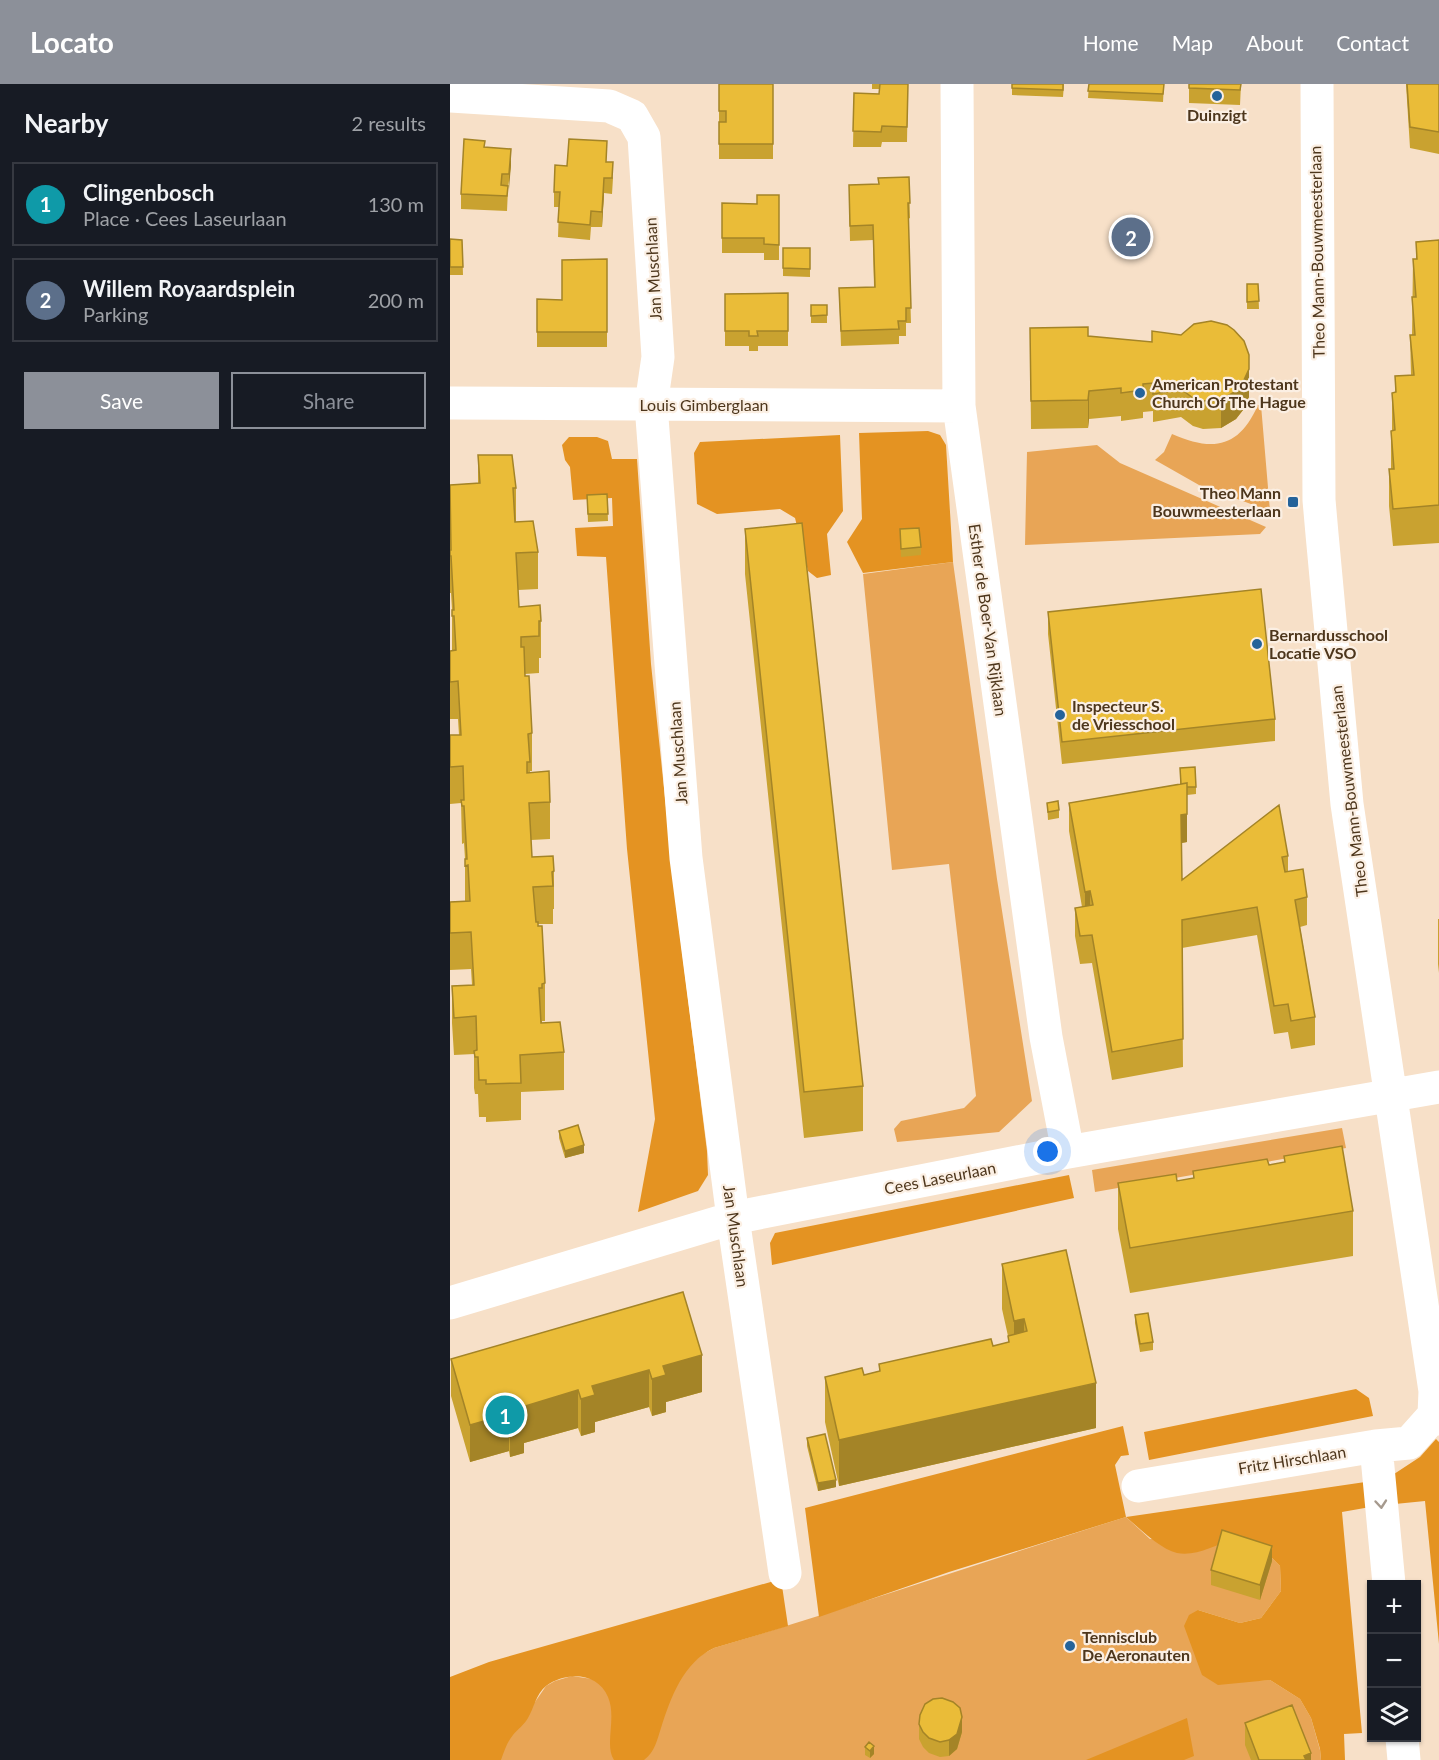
<!DOCTYPE html>
<html lang="en">
<head>
<meta charset="utf-8">
<style>
  :root { --surface:#171b24; --page:#242831; --text:#f1f3f6; --muted:#9ea1a6; --line:#363941; --accent:#8c9099 }
  body { margin:0; font-family:Lato,sans-serif; background:var(--page); color:var(--text) }
  .controls { position:absolute; right:18px; bottom:18px; display:grid; overflow:hidden; border-radius:0px; box-shadow:0 2px 4px #0004 }
  .controls button { width:54px; height:54px; display:grid; place-items:center; padding:0; border:0; border-bottom:2px solid var(--line); background:var(--surface); color:var(--text); font:30px sans-serif }
  .you { position:absolute; left:598px; top:1068px; width:21px; height:21px; margin:-15px; border:4px solid #fff; border-radius:50%; background:#1a73e8; box-shadow:0 0 0 9px #1a73e833 }
  .badge { display:grid; place-items:center; width:39px; height:39px; border-radius:50%; background:var(--accent); color:#fff; font-size:20px; font-weight:700 }
  .pin { position:absolute; translate:-50% -50%; border:3px solid #fff; box-shadow:0 2px 6px #0006 }
  .list { margin:0; padding:0; list-style:none }
  h2 { display:flex; justify-content:space-between; align-items:center; height:78px; margin:0; padding:0 24px; font-size:26px }
  h2 small { font-size:20px; font-weight:400; color:var(--muted) }
  .list li { display:grid; grid-template-columns:39px 1fr auto; gap:18px; align-items:center; box-sizing:border-box; height:84px; margin:0 12px 12px; padding:0 12px; border:2px solid var(--line); border-radius:0px }
  .list b { display:block; font-size:22px; white-space:nowrap }
  .list p { margin:0; font-size:20px; white-space:nowrap; color:var(--muted) }
  .list em { font-size:20px; font-style:normal; color:var(--muted) }
  .actions { display:flex; gap:12px; padding:18px 24px }
  .actions a { flex:1; padding:14px 0; border:2px solid var(--accent); border-radius:0px; text-align:center; font-size:21px; color:var(--accent) }
  .actions .main { background:var(--accent); color:#fff }
  .icon { flex:none; width:33px; height:33px; fill:none; stroke:currentColor; stroke-width:2; stroke-linecap:round; stroke-linejoin:round }
  .map { position:relative; flex:none; width:989px; height:1676px; overflow:hidden }
  header { display:flex; align-items:center; gap:36px; box-sizing:border-box; height:84px; padding:0 30px; background:var(--accent); color:#fff }
  header strong { font-size:28px }
  nav { display:flex; gap:33px; margin-inline-start:auto; font-size:21px }
  main { display:flex }
  aside { flex:1; background:var(--surface) }
  .map>svg:first-child { display:block }
</style>
</head>
<body>
<header>
<strong>Locato</strong>
<nav><a>Home</a><a>Map</a><a>About</a><a>Contact</a></nav>
</header>
<main>
<aside>
<h2>Nearby<small>2 results</small></h2>
<ul class="list">
<li><span class="badge" style="background:#0f9aa8">1</span><div><b>Clingenbosch</b><p>Place · Cees Laseurlaan</p></div><em>130 m</em></li>
<li><span class="badge" style="background:#5c6f8a">2</span><div><b>Willem Royaardsplein</b><p>Parking</p></div><em>200 m</em></li>
</ul>
<div class="actions"><a class="main">Save</a><a>Share</a></div>
</aside>
<div class="map">
<svg width="989" height="1676" viewBox="0 0 989 1676">
  <rect width="100%" height="100%" fill="#f7e0c8"/>
  <path fill="#e8a556" d="M808,321h3l9,106 -71,-26 -44,-25 9,-8 8,-18c41,18 67,14 86,-29z
    M647,361l23,18 146,64 -6,7 -235,11 2,-93z
    M503,478l44,317 35,222 -33,31 -102,10 -3,-13 7,-8 63,-13 12,-12 -27,-232 -57,6 -29,-296z
    M892,1044l4,20 -251,44 -3,-22z
    M676,1433l24,22h83l32,12 15,15 1,25 -20,27 -21,5 -42,-13 50,71 22,-1 30,19 11,19 9,32 1,10h-871l85,-58 11,-16 9,-5 17,-5 20,3 104,-19 7,-6 11,-6c138,-41 274,-88 412,-131z"/>
  <path fill="#e49322" d="M478,347l12,4 6,10 7,117 -90,11 -16,-31 15,-23 -3,-86z
    M390,351l3,76 -16,23 4,41 -14,3 -9,-7 -13,-53 -15,-9 -63,5 -20,-10 -3,-51 6,-11z
    M119,353h28l11,4 4,18h25l14,205 25,239 31,248 1,24 -10,16 -60,21 17,-93 -28,-270 -21,-292 -29,-1 -2,-28 38,-2 -1,-28 -39,2 -3,-33 -5,-7 -3,-15z
    M619,1091l5,23 -302,67 -2,-22 5,-10z
    M906,1305l13,9 4,18 -224,44 -5,-28z
    M673,1342l6,29 -8,1 -6,9 11,52 246,-36 4,25 -34,6 20,221 -18,1 1,26h-24l-1,-11 -9,-31 -11,-19 -30,-19 -52,5 -16,-10 -18,-49 5,-11 9,-5 42,13 21,-5 20,-27 -1,-25 -15,-15 -32,-12c-17,6 -38,18 -56,14 -17,-4 -38,-25 -51,-36l-177,55 -130,45 -14,-109z
    M986,1355l3,3v202l-14,-143 -30,3 -4,-28 29,-19z
    M331,1495l7,47 -74,22c-31,15 -43,49 -53,80 -4,12 -6,24 -17,32h-30c-10,-15 3,-42 -6,-63 -10,-25 -42,-26 -62,-11 -10,8 -12,22 -18,32 -4,7 -10,11 -15,17 -6,7 -9,17 -12,25h-51v-83l39,-15z
    M737,1634l7,38 -10,4h-98z"/>
  <g fill="none" stroke-linecap="round" stroke-linejoin="round">
    <path stroke="#fff" stroke-width="33" d="M507,0l2,322 87,631 22,115
      M867,0l2,416 3,34 25,270 88,587 -1,24 5,4
      M0,12l159,10 23,10 12,21 14,220 -7,48 35,453 47,360 52,355
      M0,319l509,3
      M0,1219l283,-85 335,-66 371,-65
      M926,1362l13,138
      M688,1402l238,-40 33,-3 25,-28
      M952,1654l2,22"/>
  </g>
  <path fill="#c9a230" d="M269,0h54v75h-54z
    M422,0h36l-1,58h-25l-1,5h-28l1,-54 25,1 1,-5h-8z
    M562,0h52l-1,13 -51,-2z
    M639,0h75l-1,18 -75,-4z
    M739,0h52l-1,21 -51,-2z
    M956,0h33v70l-29,-6z
    M35,63l26,18 -3,24 -1,22 -46,-2v-15z
    M156,78l7,16 -1,16 -8,-1 -2,34h-11l-1,13 -32,-3 1,-30h-5v-15l13,-26z
    M459,93l1,41 -2,1 3,104h-5v13h-7v8l-58,2 -2,-58 35,-1 -1,-47 -23,1 -1,-41 29,-16z
    M329,111v65h-15v-7h-42v-50l35,1z
    M0,155l12,1 1,35h-13z
    M989,156v303l-46,3 -4,-40v-37h2v-38h1v-38l3,-1v-16l16,-1 -1,-40h2l1,-76h3v-17z
    M333,164h27v29l-27,-1z
    M157,175v88h-70v-48l25,1z
    M797,200h11l1,25h-12z
    M338,209v53h-30v5h-9v-5h-24v-52z
    M361,221h16v18h-16z
    M580,244l58,8 64,6 29,-7 68,62 -6,13 -7,9 -15,9 -18,1 -10,-3 -12,-9 -28,5v-11l-10,1v6l-22,3v-5l-32,3 -1,9 -57,1z
    M28,371l38,33v34l22,30v37l-20,1 1,17 22,14v37h-2v15l-14,1 7,59v38h-2v1l20,20v47l-19,1 1,17 22,14v38h-1v15h-15l7,59v38h-3v2l22,29v38l-43,2v28l-35,2v-5h-7l-1,-23h-3l-1,-6v-34l-20,1 -2,-32v-37l20,-1 -1,-16 -21,1v-68l15,-1v-42l-1,-16 -2,1 -1,-41 -11,1v-37l9,-32 -1,-16h-8v-68h2v-41l-1,-17h-1v-108l28,-2z
    M157,410l1,27 -20,1 -1,-27z
    M295,445l118,557v45l-59,7 -59,-564z
    M450,445l21,18v8l-20,2z
    M598,528l227,107v22l-213,23 -14,-130z
    M730,684l16,19v7l-9,1v47l-5,1v37l106,-24v16l19,25v28l-7,2 15,90v28l-24,4 -3,-17 -14,2 -17,-99 -75,13 1,119 -71,13 -20,-117 -12,1 -5,-28v-28l7,-1 -13,-76v-28l111,-19z
    M597,719l12,7v8l-11,2z
    M988,835h1v54l-1,-9z
    M109,1047l25,22 -19,5 -6,-20z
    M834,1072l69,55v45l-223,37 -12,-64v-46l59,-2 16,-3v-7l76,-6 15,-2z
    M552,1180l94,164 -257,58 -14,-64v-45l39,-2 15,-4v-7l114,-18 15,-3v-7l-6,-27z
    M233,1208l19,100 -36,10v10l-14,4 -3,-9 -54,15v10l-14,4 -3,-8 -54,15v10l-14,4 -1,-6 -39,11 -19,-66v-37z
    M685,1231l18,27v8l-13,2 -5,-29z
    M357,1354l29,49 -18,4 -11,-45z
    M822,1477l-12,39 -49,-15v-15z
    M795,1639l66,37h-60l-6,-15z
    M469,1640l43,8 -5,17 -8,7 -9,1 -11,-4 -6,-6 -4,-8z
    M415,1663l9,7 -4,4 -5,-3z"/>
  <path fill="#a48427" d="M61,65v16l-2,24v-15z
    M154,94v15l-2,34v-15z
    M799,271v42l-6,13 -7,9 -15,9v-28z
    M639,307v28l-1,9v-28z
    M737,730v28l-6,1v-28z
    M640,807v28l-5,1v-28z
    M134,1061v8l-19,5v-7z
    M574,1235v45l-10,2v-45z
    M252,1271v37l-36,10v10l-14,4v-37l11,-13z
    M199,1286v37l-54,15v10l-14,4v-37l11,-13z
    M646,1299v45l-257,58v-46z
    M128,1306v38l-54,15v10l-14,4v-37l12,-13z
    M59,1330v37l-39,11v-37z
    M386,1396v7l-18,4v-8z
    M822,1462v15l-12,39v-15z
    M512,1633v15l-5,17 -8,7v-16z
    M424,1662v8l-4,4v-7z
    M861,1669v7h-7v-4z"/>
  <path fill="#eabc38" stroke="#a48427" stroke-width="1.5" d="M269,0h54v60h-54v-22h7v-11h-7z
    M430,0h28l-1,43 -25,-1 -1,6 -28,-1 1,-38 25,1z
    M562,0h51v6l-51,-2z
    M639,0h75l-1,10 -75,-3z
    M739,0h52l-1,6 -51,-2z
    M957,0h32v48l-29,-5z
    M14,55l21,2 -1,6 27,2 -2,25h-7l-1,11 7,1 -1,10 -46,-2z
    M119,55l38,2 -1,21h7l-1,16h-8l-2,34 -11,-1 -1,14 -32,-3 2,-30h-6l1,-27 12,1z
    M459,93l1,26h-2l3,105h-5v13h-8l1,8 -58,2 -2,-43 36,-1 -2,-62 -23,1 -1,-41 30,-1 -1,-6z
    M307,111h22v50l-15,-1v-6h-42v-35l35,1z
    M0,155l12,1 1,27h-13z
    M989,156v265l-46,4 -4,-40h5l-3,-38 4,-1 -3,-37 4,-1 -1,-16 19,-1 -4,-40h5l-3,-38h4l-3,-38h4l-1,-17z
    M333,164h27v21l-27,-1z
    M157,175v73h-70v-33l25,1v-40z
    M797,200h11l1,17 -12,1z
    M338,209v38h-31l1,5h-9v-5h-24v-37z
    M361,221h16v10l-16,1z
    M761,237l16,4 7,5 10,11 5,14v14l-6,13 -7,9 -15,9 -18,1 -10,-3 -12,-9 -28,5v-11l-10,1v6l-22,3v-5l-32,3 -1,9 -57,1 -1,-73 58,-1v9l64,6v-11l29,4 13,-11z
    M28,371h34l4,33h-3l2,34 18,-1 5,31 -22,1 3,54 21,-2 1,16h-2v15l-18,1v10h3l1,29h4l3,57 -4,1 2,28h-3v11l22,-2 1,31 -21,1 3,54 21,-1 1,15 -2,1 1,14 -20,1 3,35h2v4h4l3,57 -3,1v4h-3l2,35 19,-1 4,30 -44,3 1,28 -35,1v-4h-7l-1,-23h-3l-1,-6 3,-1 -1,-34 -22,2 -2,-32 22,-1 -3,-53 -21,1v-31l20,-1 -2,-36 -3,1v-7h2l-3,-53h-2l-1,-6h3l-1,-34 -13,1v-32h11l-3,-54 -8,1v-31l6,-1 -2,-34h-2v-6h2l-3,-54h-1v-6h1l-1,-65 30,-2z
    M157,410l1,20h-20l-1,-19z
    M352,439l61,563 -59,6 -59,-563z
    M469,444l2,19 -20,2 -1,-20z
    M811,505l14,130 -213,23 -14,-130z
    M745,683l1,20h-9v-4l-6,1 -1,-16z
    M737,699v31l-6,1 1,65 97,-75 9,51 -6,1 3,15 18,-3 4,28 -12,3 20,117 -24,4 -3,-17 -14,2 -17,-99 -75,13 1,119 -71,13 -20,-117 -12,1 -5,-28 18,-3 -3,-14 -5,1 -16,-89z
    M608,717l1,9 -11,2 -1,-9z
    M128,1041l6,20 -19,6 -6,-20z
    M892,1062l11,65 -223,37 -12,-65 58,-9 1,7 17,-3 -1,-7 74,-12 2,6 16,-3 -1,-6z
    M616,1166l30,133 -257,57 -14,-63 37,-9 2,7 16,-4 -1,-7 112,-25 2,7 16,-4 -1,-6 19,-5 -3,-12 -10,2 -12,-57z
    M233,1208l19,63 -39,11 3,9 -14,4 -3,-9 -57,16 3,9 -14,4 -3,-9 -56,17 2,9 -14,4 -1,-6 -39,11 -19,-66z
    M698,1229l5,29 -13,2 -5,-29z
    M375,1350l11,46 -18,3 -11,-45z
    M772,1446l50,16 -12,39 -49,-15z
    M492,1614l11,4 7,6 2,9 -5,17 -8,6 -9,2 -11,-4 -6,-6 -4,-8 1,-9 5,-11 8,-5z
    M842,1621l19,48 -7,3 2,4h-47l-14,-37z
    M419,1658l5,4 -4,5 -5,-4z"/>
  <defs><path id="oneway-chevron" d="M-2-3.5L2.5 0L-2 3.5" fill="none" stroke-width="1.6" stroke-linecap="round" stroke-linejoin="round" transform="scale(1.5)"/></defs>
  <use stroke="#a69a8e" href="#oneway-chevron" transform="translate(931 1420) rotate(85)"/>
  <g fill="#25639a" stroke="#fbefe3" stroke-width="2">
    <circle cx="767" cy="12" r="6"/>
    <circle cx="690" cy="309" r="6"/>
    <rect x="837" y="412" width="12" height="12" rx="3"/>
    <circle cx="807" cy="560" r="6"/>
    <circle cx="610" cy="631" r="6"/>
    <circle cx="620" cy="1562" r="6"/>
  </g>
  <g text-anchor="middle" stroke-width="4.5" stroke-linejoin="round" paint-order="stroke">
    <g font-size="16" font-weight="bold" fill="#4d361c" stroke="#fbefe3" text-anchor="start">
      <text x="767" y="37" text-anchor="middle">Duinzigt</text>
      <text x="702" y="306">American Protestant<tspan x="702" dy="18">Church Of The Hague</tspan></text>
      <text x="831" y="415" text-anchor="end">Theo Mann<tspan x="831" dy="18">Bouwmeesterlaan</tspan></text>
      <text x="819" y="557">Bernardusschool<tspan x="819" dy="18">Locatie VSO</tspan></text>
      <text x="622" y="628">Inspecteur S.<tspan x="622" dy="18">de Vriesschool</tspan></text>
      <text x="632" y="1559">Tennisclub<tspan x="632" dy="18">De Aeronauten</tspan></text>
    </g>
    <g font-size="16" fill="#4d361c" stroke="#fbefe3">
      <text transform="translate(867 168) rotate(-91)" y="6">Theo Mann-Bouwmeesterlaan</text>
      <text transform="translate(203 185) rotate(-93)" y="6">Jan Muschlaan</text>
      <text x="254" y="327">Louis Gimberglaan</text>
      <text transform="translate(538 536) rotate(82)" y="6">Esther de Boer-Van Rijklaan</text>
      <text transform="translate(228 669) rotate(-94)" y="6">Jan Muschlaan</text>
      <text transform="translate(899 707) rotate(-97)" y="6">Theo Mann-Bouwmeesterlaan</text>
      <text transform="translate(490 1094) rotate(-11)" y="6">Cees Laseurlaan</text>
      <text transform="translate(286 1152) rotate(82)" y="6">Jan Muschlaan</text>
      <text transform="translate(842 1376) rotate(-9)" y="6">Fritz Hirschlaan</text>
    </g>
  </g>
</svg>
<div class="controls">
<button>+</button>
<button>−</button>
<button><svg class="icon" aria-label="layers" viewBox="0 0 24 24"><path d="M12 4l9 5-9 5-9-5zM3 14l9 5 9-5"/></svg></button>
</div>
<div class="you"></div>
<div class="pin badge" style="left:55px;top:1331px;background:#0f9aa8">1</div>
<div class="pin badge" style="left:681px;top:153px;background:#5c6f8a">2</div>
</div>
</main>
</body>
</html>
